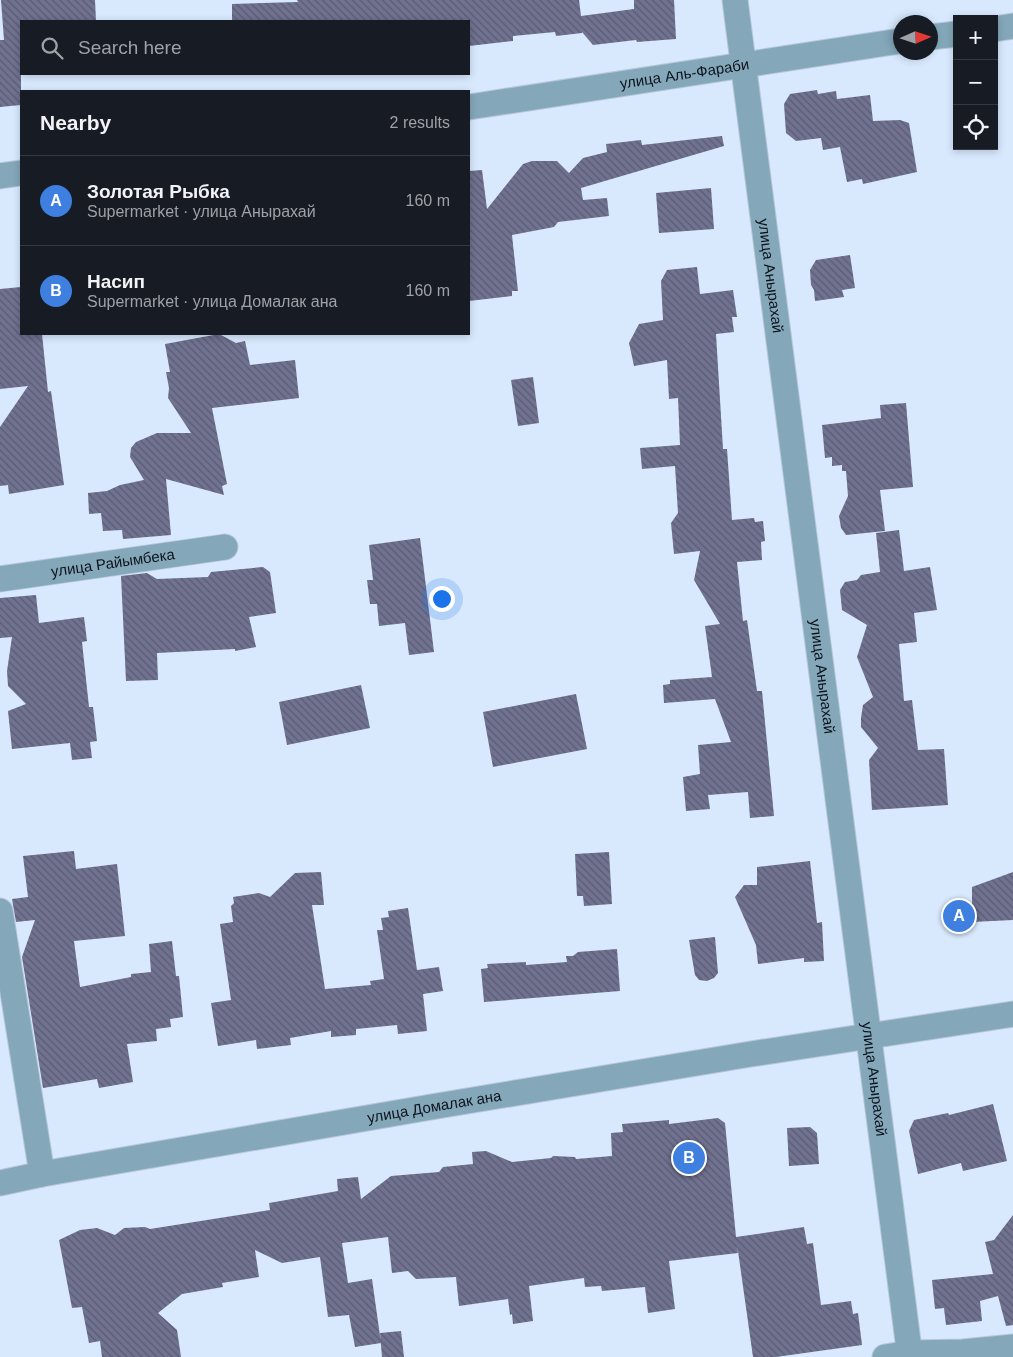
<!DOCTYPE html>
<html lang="en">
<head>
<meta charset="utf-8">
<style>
  :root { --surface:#171b24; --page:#20242c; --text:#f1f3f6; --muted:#9ea1a6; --line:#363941; --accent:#b45309 }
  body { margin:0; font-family:Helvetica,sans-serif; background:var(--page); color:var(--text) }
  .controls { position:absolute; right:15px; top:15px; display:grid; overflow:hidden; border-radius:0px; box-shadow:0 2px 8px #0003 }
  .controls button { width:45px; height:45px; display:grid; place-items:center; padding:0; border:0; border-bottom:1px solid var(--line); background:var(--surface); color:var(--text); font:25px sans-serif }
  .compass { position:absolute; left:893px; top:15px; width:45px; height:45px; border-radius:50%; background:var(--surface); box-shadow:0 2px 8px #0003; rotate:87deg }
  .you { position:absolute; left:441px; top:598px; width:18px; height:18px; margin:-12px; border:4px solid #fff; border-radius:50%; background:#1a73e8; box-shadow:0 0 0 8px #1a73e833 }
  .badge { display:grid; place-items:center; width:32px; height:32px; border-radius:50%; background:var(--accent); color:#fff; font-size:16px; font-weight:700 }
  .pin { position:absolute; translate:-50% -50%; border:2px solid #fff; box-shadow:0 1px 5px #0006 }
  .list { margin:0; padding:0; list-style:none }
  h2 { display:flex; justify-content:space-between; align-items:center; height:65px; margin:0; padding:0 20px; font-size:21px }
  h2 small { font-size:16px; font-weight:400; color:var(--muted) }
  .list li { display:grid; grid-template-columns:32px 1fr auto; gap:15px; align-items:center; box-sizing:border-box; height:90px; padding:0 20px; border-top:1px solid var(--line) }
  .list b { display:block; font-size:19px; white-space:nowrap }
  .list p { margin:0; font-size:16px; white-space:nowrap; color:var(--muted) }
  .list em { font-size:16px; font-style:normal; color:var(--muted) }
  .icon { flex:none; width:28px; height:28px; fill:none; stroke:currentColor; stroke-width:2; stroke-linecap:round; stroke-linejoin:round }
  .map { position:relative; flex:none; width:1013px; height:1357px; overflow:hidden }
  .search { position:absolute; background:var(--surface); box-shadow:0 2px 8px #0003; left:20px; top:20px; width:450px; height:55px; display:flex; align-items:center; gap:12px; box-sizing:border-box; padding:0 18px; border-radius:0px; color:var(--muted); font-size:19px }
  .panel { position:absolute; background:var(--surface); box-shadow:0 2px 8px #0003; left:20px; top:90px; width:450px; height:245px; border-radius:0px }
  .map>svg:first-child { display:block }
</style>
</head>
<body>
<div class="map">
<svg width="1013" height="1357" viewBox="0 0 1013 1357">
  <defs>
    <pattern id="building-back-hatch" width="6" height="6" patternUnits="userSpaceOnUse" patternTransform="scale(1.25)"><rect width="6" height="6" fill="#707290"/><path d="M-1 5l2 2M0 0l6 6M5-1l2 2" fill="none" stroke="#5a5c75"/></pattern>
  </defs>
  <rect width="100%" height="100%" fill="#d8e9fe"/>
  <path fill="url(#building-back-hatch)" d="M1,0h94l1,21h-75v84l-21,2v-67h4z
    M297,0h282l2,16 53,-7v-9h40l2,39 -39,3 -1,-2 -43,5 -11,-13v1l-26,3 -1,-4 -42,4v5l-44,5v-25h-237v-17l66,-2z
    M817,90l1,4 18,-3 1,8 33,-4 3,26 27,-1 9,3 8,49 -54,12 -1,-5 -15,3 -7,-35 -17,3 -2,-12 -25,3 -10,-8 -2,-29 6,-10z
    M722,136l2,10 -143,42 2,12 24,-2 2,18 -51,6 -4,5 -42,8 6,56h-6v5l-43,5v-130l13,-1 5,39 36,-45 9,-3h25l12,12 14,-15 24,-6 -1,-8 35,-4 1,5z
    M711,188l3,41 -55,4 -3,-40z
    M850,255l5,33 -13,2 2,7 -29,4 -1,-11 -3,-5 -1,-15 6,-10z
    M697,267l3,27 33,-4 4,27h-5l2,15 -18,2 7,115h4l5,71 22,-2 1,4 8,-1 2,20 -4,1 1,18 -25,2 6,59 4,-1 10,71h5l12,125 -24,2 -2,-26 -40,3 2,14 -24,2 -3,-34 17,-3 -2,-29 33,-3 -16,-43 -51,4 -1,-18 7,-1v-4l42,-3 -7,-51 15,-2 -26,-44 6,-29 -26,3 -3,-31 7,-10 -3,-47 -33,3 -2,-21 40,-3 -2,-47 -9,1 -2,-39 -33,6 -5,-23 10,-19 24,-4 -2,-39 6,-11z
    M21,287v47h21l6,58 3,-1 13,94 -55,9 -1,-9 -8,1v-59l28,-41 -28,3v-100z
    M219,334l17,9 9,-2 5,24 45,-5 4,38 -87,10 15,76 -5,2 2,9 -58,-16 5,56 -48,4 -1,-9 -19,1 -2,-18 -12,1 -1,-21 19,-2 13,-6 24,-5 -14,-23 1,-9 5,-6 21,-9h34l-23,-35 1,-10 -3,-16h4l-5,-28z
    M533,377l6,46 -21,3 -7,-46z
    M906,403l7,84 -33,3 5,41 -39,4 -5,-7 -2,-12 9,-20 -2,-25h-4v-6l-10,1v-9l-7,1 -3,-33 59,-7 -1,-13z
    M899,530l5,41 26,-4 7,43 -23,3 3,29 -18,2 5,57 8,-1 6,50 26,-1 4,56 -76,5 -3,-50 9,-12 -17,-21v-9l2,-13 10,-8 -16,-40 10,-32 -25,-15 -2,-20 5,-8 12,-2 4,-5 19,-3 -4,-39z
    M420,538l14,114 -25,3 -4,-32 -26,3 -2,-22h-7l-3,-24h6l-4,-35z
    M263,567l7,5 6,41 -27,4 7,30 -21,4v-2l-78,4 1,27 -32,1 -5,-105 26,-3 10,6 51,-2 3,-5z
    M36,595l3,28 45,-6 3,24 -5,1 7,65h4l4,34 -7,1 2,16 -20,2 -2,-17 -58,6 -4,-38 18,-7 -18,-18 -1,-15 5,-34 -12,1v-40z
    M361,685l9,43 -83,17 -8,-43z
    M576,694l11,55 -94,18 -10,-55z
    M74,851l2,18 41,-5 8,72 -51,5 6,46 51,-10v-3l20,-2 -2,-28 23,-3 4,35h3l4,41 -13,2 1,8 -15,2 1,12 -30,3 6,38 -34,6 -2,-9 -54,9 -21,-131 13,-37 -19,2 -4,-23 16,-2 -5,-41z
    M609,852l3,52 -28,2 -1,-10h-6l-2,-42z
    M810,861l7,62 5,-1 2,39 -20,1v-4l-46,6 -2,-19 -21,-48 9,-12h13v-18z
    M321,872l3,33h-12l13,84 46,-4 -1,-4 14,-2 -7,-49h6l-2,-12 8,-1 -1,-6 20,-3 9,62 22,-3 4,24 -20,3 4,37 -29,3 -1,-9 -41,4v6l-25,2v-6l-41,7 1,7 -34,4 -1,-9 -38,6 -7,-43 20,-3 -11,-76 13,-2 -2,-16 3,-3 -1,-6 26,-4 11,4 25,-24z
    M1013,872v48l-41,2v-35z
    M715,937l3,36 -4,5 -7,3 -8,-1 -4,-5 -6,-35z
    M617,949l3,42 -136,11 -3,-33 7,-1 -1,-4 39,-2v3l41,-3 -1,-6h7l5,-4z
    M993,1104l14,57 -44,10 -2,-8 -43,11 -9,-43 5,-11 34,-7 1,2z
    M718,1118l7,5 11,114 68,-10 3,17 6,-1 8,62 30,-4 2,13 5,-1 4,32 -86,12h-23l-16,-113 1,9 -69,8 6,48 -27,4 -3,-26 -43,4 -1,-5 -16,1 -1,-9 -55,8 4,35 -20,3 -1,-10 -2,1 -2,-16 -49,7 -3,-29 -40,2 -8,-8 -16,2 -4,-36 -46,6 6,40 24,-4 9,64 -26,4 -6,-32 -21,2 -8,-60 -38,6 -27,-13 4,27 -37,6 1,4 -41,7 -24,19 19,17 4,27h-79l-2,-16 -11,2 -7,-36 -10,1 -13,-68 21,-10 17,-2 18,7 9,-7 21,-1 5,2 120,-19 -1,-7 69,-12 -1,-12 21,-2 3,22 30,-23 48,-4 4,-5 30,-3 -1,-12 14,-1 26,11 39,-4 2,-2 22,1 1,2 36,-3 -1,-23 12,-1 -1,-8 47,-4v4z
    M810,1127l7,6 2,31 -30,2 -2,-38z
    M1013,1215v110l-7,1 -8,-30 -18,5 2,20 -36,4 -2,-17 -9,1 -3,-29 61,-6 -8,-32 9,-2z
    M401,1331l3,26h-22l-2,-24z"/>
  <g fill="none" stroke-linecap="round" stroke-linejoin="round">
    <g stroke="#b7c7da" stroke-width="27">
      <g id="minor">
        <path id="s1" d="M735,0l175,1357"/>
        <path d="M994,29l19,-3"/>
        <path d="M930,37l27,-3"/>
        <path id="s2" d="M469,107l431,-66"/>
        <path d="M0,176l21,-3"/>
        <path id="s3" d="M0,579l225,-32"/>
        <path d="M0,911l42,263"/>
        <path id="s4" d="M0,1183l42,-9 395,-68 314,-52 262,-40"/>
        <path d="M885,1357l25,-4 53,-1 50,-5"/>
      </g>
    </g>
    <use href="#minor" stroke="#84a8ba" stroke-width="25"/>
  </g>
  <g text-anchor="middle" stroke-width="5" stroke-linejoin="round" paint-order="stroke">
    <g font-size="15" fill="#0c131c" stroke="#d8e9fe">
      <text dy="5" stroke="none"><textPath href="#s2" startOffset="218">улица Аль-Фараби</textPath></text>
      <text dy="5" stroke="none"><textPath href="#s1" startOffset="278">улица Анырахай</textPath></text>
      <text dy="5" stroke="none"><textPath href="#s3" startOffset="114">улица Райымбека</textPath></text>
      <text dy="5" stroke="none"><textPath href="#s1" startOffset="682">улица Анырахай</textPath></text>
      <text dy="5" stroke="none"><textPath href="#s1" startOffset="1088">улица Анырахай</textPath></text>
      <text dy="5" stroke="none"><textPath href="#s4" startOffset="441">улица Домалак ана</textPath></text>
    </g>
  </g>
</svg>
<div class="controls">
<button>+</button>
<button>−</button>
<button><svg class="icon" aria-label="locate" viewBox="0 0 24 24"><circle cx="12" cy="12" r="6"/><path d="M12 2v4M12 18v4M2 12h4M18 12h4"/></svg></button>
</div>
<svg class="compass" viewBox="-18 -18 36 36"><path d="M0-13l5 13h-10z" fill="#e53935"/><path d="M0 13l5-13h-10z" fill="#9ea1a6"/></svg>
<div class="you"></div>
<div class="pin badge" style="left:959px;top:916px;background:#3f7fe0">A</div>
<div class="pin badge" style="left:689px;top:1158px;background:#3f7fe0">B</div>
<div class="search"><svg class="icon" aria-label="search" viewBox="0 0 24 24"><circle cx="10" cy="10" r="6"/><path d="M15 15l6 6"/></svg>Search here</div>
<section class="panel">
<h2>Nearby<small>2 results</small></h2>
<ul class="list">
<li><span class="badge" style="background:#3f7fe0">A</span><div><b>Золотая Рыбка</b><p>Supermarket · улица Анырахай</p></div><em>160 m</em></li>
<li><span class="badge" style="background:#3f7fe0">B</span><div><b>Насип</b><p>Supermarket · улица Домалак ана</p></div><em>160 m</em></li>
</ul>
</section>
</div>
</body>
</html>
